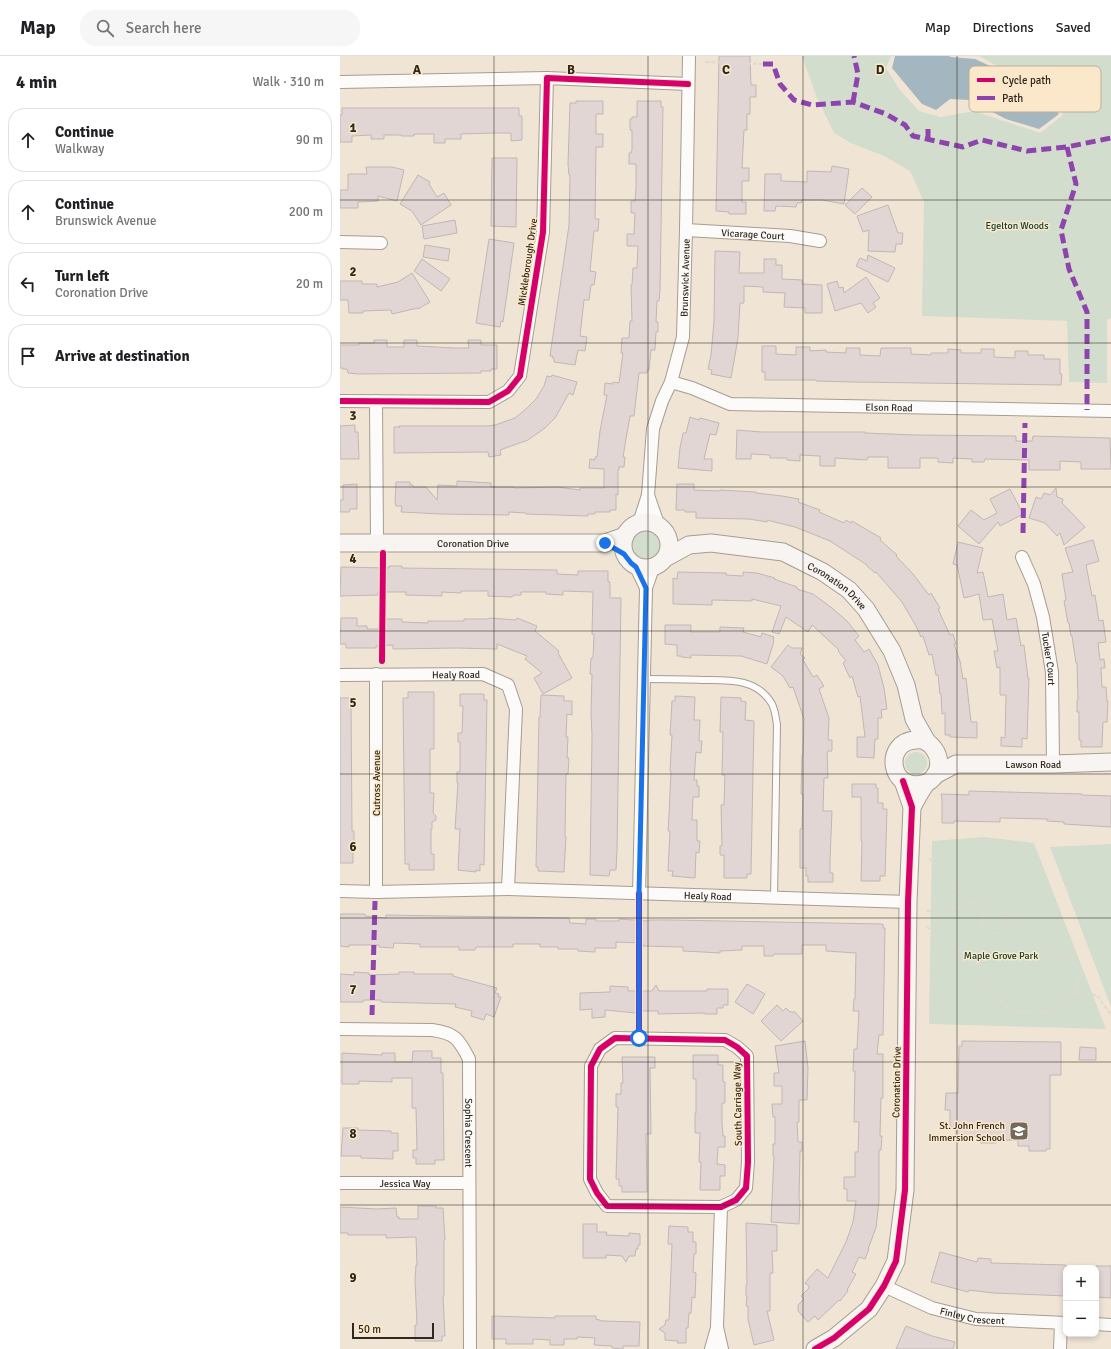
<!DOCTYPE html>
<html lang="en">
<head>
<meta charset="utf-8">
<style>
  :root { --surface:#fff; --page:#f6f6f6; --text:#202124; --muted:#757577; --line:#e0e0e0 }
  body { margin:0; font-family:Signika,sans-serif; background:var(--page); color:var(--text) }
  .controls { position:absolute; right:12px; bottom:12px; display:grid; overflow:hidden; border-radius:8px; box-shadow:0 2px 6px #0003 }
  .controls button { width:36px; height:36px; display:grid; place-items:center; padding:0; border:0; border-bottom:1px solid var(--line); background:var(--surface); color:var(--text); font:20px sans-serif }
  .scale { position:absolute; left:12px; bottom:10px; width:82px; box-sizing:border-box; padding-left:4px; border:2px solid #30281d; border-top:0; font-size:11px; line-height:14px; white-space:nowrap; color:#30281d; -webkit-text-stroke:3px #fbe8ca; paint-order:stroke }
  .stop { position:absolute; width:12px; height:12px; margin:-9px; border:3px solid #1a73e8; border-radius:50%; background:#fff }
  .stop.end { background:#1a73e8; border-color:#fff; box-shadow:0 1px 4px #0008 }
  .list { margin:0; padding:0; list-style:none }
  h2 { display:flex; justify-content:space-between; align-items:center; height:52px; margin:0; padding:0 16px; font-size:17px }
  h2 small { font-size:13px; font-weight:400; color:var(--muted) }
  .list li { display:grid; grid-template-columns:26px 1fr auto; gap:12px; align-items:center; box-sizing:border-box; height:64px; margin:0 8px 8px; padding:0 8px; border:1px solid var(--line); border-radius:16px }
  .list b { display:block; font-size:15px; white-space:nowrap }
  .list p { margin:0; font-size:13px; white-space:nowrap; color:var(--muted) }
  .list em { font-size:13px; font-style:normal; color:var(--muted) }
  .icon { flex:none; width:22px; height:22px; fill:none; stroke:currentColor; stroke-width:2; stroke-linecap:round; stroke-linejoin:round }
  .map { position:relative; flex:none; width:771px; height:1293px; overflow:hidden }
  header { display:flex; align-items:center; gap:24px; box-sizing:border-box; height:56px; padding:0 20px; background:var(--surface); border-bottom:1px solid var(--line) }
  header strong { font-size:19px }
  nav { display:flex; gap:22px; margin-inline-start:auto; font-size:14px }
  .search { width:280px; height:36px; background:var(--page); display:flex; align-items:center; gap:10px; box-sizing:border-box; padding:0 14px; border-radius:16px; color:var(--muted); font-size:15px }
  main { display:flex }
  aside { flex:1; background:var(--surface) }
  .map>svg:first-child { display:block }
</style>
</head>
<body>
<header>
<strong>Map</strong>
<div class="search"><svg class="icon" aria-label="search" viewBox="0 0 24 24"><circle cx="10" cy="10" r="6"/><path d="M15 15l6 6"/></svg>Search here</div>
<nav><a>Map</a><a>Directions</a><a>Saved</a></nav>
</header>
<main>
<aside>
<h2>4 min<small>Walk · 310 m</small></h2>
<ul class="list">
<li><svg class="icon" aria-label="ahead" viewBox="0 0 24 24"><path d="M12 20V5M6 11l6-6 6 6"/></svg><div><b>Continue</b><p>Walkway</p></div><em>90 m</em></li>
<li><svg class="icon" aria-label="ahead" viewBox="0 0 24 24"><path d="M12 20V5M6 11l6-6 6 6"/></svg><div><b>Continue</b><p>Brunswick Avenue</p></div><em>200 m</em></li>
<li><svg class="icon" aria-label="left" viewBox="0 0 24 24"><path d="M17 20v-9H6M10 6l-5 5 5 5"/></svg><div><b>Turn left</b><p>Coronation Drive</p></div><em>20 m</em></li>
<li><svg class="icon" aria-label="arrive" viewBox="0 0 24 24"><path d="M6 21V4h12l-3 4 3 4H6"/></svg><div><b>Arrive at destination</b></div></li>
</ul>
</aside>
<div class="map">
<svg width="771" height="1293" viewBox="0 0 771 1293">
  <rect width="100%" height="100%" fill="#f0e5d5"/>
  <path fill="#d2ddcd" d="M462,0h89l-5,12 14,22 19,21 22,6 33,-6 66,22 23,-18 -18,-23 -66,-36h132v262l-4,2v63l-38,-1 -2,-61 -145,-5 2,-114 -14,-31 -26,-15 -33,-13 -17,-10 -17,-35z
    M292 489a15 15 0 1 1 30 0a15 15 0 1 1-30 0Z
    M565 707a11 11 0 1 1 22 0a11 11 0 1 1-22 0Z
    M644,781l50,6 72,186 -177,-5 3,-183z
    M771,788v163l-61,-160z"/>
  <path fill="#a4b6bf" d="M555,0h54l2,1 24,2 26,12 42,23 16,20 -20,15 -33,-10 -37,-19 -19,-1 -14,11 -14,-6 -30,-36z"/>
  <path fill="#e1d6d3" stroke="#c1b7b3" d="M379,0h31l1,29h5v12h-6v17h-3v16h-3l-2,38h7v13h-7v21h4v12h-17v-2l-13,-1z
    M236,45h27v13h-7v20h7v13h-7l-1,72h4l-1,12h-4l-4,40 6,1 -2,13h-3l-2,15h-5l-4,36 7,1 -2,14 -7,-1 -3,15 -21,-3v-4h-2l1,-2h-3l19,-131 1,-50h-1l-1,-11 2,-61h6z
    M297,45h24v6h2l-3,184 -1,10h-2l-1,21h2v10h-2l-1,18h-4l-2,20h-2v3h-8l-5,43h-4l-4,23 -3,18h2l-1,10h-5v3h-1v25l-2,-1v16h-6v2h-15v2h-7v2l-62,-2v-1l-17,-1v3l-68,-1 -40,-2 1,-6h-6l-1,-4 1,-20h14v3h3v2h13l11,13 1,-15 19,1v-5l34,2v4h23v1l43,-1 23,3v-2h24v-19l-15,-1 1,-9 5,1v-3h2l3,-26 7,-36h-3l1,-12 8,1v-2l6,1 4,-30h-2l1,-15h7l1,-17h2l-1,-36h1l1,-17h4l1,-22h-11v-12h7l1,-21h-4v-12h4l1,-13v-24h-7v-11h2l1,-3v-20h-2v-11h2v-2h5z
    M2,52h177v8h3v24l-11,1v-8h-18l-32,1v5h-16v4h-11v-9h-20v2h-13v-1h-17v4h-13v-4l-19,1v6h-12v-27h2z
    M152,102h25l-1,69 -25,-1z
    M492,110l17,3 -5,35 -22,-4h-20l-1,3h-4l-1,4 -20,-1 -1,5h-11l1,-37h16v7l26,1v-11l24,1z
    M26,111h26l12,3 -7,31 -19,-5v5l-20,1v6h-18v-18h8v-16h19z
    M78,119l12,7 -1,2 8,13 7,-4 7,12 -30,20 -9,-14 -12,-7z
    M522,132l10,9 -17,17 -10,-9z
    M548,149l10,28h5l-1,11h-6l-1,8 -27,-1 1,-21 -6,2 -6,-16z
    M115,164l2,13 -33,6 -2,-13z
    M149,183l25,4 -11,79 -2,-1 -1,6 -24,-4z
    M85,189l25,4 -2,12 -25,-4z
    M375,195l25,1 -1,21h25v-14h12v6h6v14l20,1v4l20,1v28h-17v-5l-21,-1 1,-14 -22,-1v-5l-19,-1v17h-4l-2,35 -7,40 -20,-4 1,-4 -4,-1 3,-14 3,-34z
    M528,199l27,13 -7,14 -32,-16 4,-8 7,3z
    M82,203l28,20 -9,12 -27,-20z
    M72,217l18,29 -12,7v-1l-26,6 -1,-4 -28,1v2h-14l-1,-13h-8v-19h22v3h15v3l21,-5z
    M526,221l14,21 -7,5 3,4 -8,6 -7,-10 -26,8 -8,-27 10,-3 2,7 4,-1 1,6z
    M34,284h13v7h17v-7h13v6l37,2h15l-1,-8h13v5h16v24h-6v2h-10v2l-122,1 -11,-1 -1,-4h-4v-1h-3v-23h19v-2h15z
    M422,290h14v8l20,1v-8h14v4l16,-1v2l20,1v-5h14v7l20,1 1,-8h30v6l20,1v-2h17v-4l13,1v3h20v-4h13v8l21,1v-7h13v4h16v4h16v15h2l-1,11 -209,-3 -36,-1v-1h-51v-8h-3z
    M212,319l25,7 -4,13 -4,-2 -14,25 -10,10 -17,12 -28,10 1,5 -12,2 -1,-5 -94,1v-26h6l-1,-1h89l7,-1 20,-7 12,-10 9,-9 8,-13 3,-10 4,1z
    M350,361l9,3 1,-2 19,5 -3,12 -6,-1 -6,25h8v12l-34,-3 2,-20 3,-15h3z
    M15,369v7h3l1,27h-19v-33z
    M397,374l25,2h103v1l51,2 100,1v5h16l1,-5 77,2 1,31h-30v-7l-21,-1v9h-31v-10l-44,-1 -1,3h-12v-3l-19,-1v5l-15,-1v-4h-18v10h-32v-11h-20l-1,3 -32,-2v8h-15v-10l-20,-1v6l-13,-1v-2h-17v-3l-19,-1v5h-15z
    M17,428v25h-7l-1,3h-9v-12h3v-15z
    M337,428h17v6l26,1v-1l36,2v1l26,3 17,3 -1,3 22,8 -1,2 25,11 2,-3 5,3 1,-2 29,17 -1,2 17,15 -1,1 17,18 16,21 2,-2 9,15 -2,1 12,26 3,-1 3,10h-2l6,17 3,18 3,-1 5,44h6v16l-27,-1v-2h-5v-22l-3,1 -1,-20h-1l-2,-19h-2l-4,-21 -3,1 -6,-19 -2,1 -5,-11 -14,-24 -26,-30 -1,1 -8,-7v-1l-37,-24 -35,-14 -28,-7v2l-18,-3 -53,-1v-6h-11v-2h-9z
    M716,432l1,9 6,2 -1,4 23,24 -21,18 -4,-12 -3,3 -12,-13 -16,-5 7,-21 5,2 3,-6 6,2z
    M670,433l13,25 -23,12 -2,-4 -19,22 -21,-18 13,-16 13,10 13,-7 -7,-14z
    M753,484l6,21 -13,4 6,31 3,-1 4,26 4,-1 3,22 -8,1 2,17 4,-1 1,9h-4l1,19h4l1,14h1l-1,21h-4l-1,25h-21v-7h-2v-28h-2v-12h1l-1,-37h-1l-4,-27h-1l-2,-13h-1l-4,-22 2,-1 -4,-26 11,-2 -8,-24z
    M618,486l25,6 -6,25 6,-1 5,25 15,-3 4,26 9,-2 5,28 3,-1 4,33h1l-2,61 -5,-1v9l-21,-1v-9l4,1 1,-43h-6v-28l-3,1 -3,-17h4l-6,-32 -9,1 -4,-26 -15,4 -7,-33 -4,-1z
    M49,510h13v2l155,2v4l21,1v-4h30v11h2v16h11l-4,252 -1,20h-6l-1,6 -19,-1 2,-140 -1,-21 1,-40h-2l1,-16h2l1,-24h-2l1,-42 -30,-1v4l-17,-1v-2h-25v3h-7l-2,2 -24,-1v-5h-27v2l-19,-1v4l-36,-1v-3h-28v3l-38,1 1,-29 48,1z
    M338,516l48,1v2l17,1v-4l14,1 18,5 -1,1 23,8v2l16,5 19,14 15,13 12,15 -4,4 9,12 5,-3 9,16 6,23 3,21 -6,1 1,8h-4v21h-3l-1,19 -17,-1v-20h8l-5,-41 -2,1 -6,-21 -2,2 -7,-15 3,-2 -8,-10 1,-1 -27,-25 -4,7 -22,-15 -7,17 -7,-2 9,-26 -29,-7v2l-40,-1v5l-39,-1v-26l4,1z
    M1,562h16v8h10v3h18v-10h17v3l26,1v-2h36v-2h25v-1l27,2 1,-2 20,8 -2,5 24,20 -1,2 14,25 -29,16 -9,-16 8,-5 -17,-14 2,-3 -30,-12v5l-41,-1 -63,1v-4l-17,1v2h-30v-4h-6z
    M325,569h26v7h29v-5l24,1 -1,4 18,5 1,-4 12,4 -1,3 1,1 -7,23 -26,-8 -50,-1v3l-10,-1v-1h-4v-11l-12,-1z
    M448,589l4,3h10l-2,6 5,4 -2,2 10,17 4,-2 7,11 -5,3 10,29 -1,22h4v11h-4l-1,2 1,25h-4l-1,33h9l-2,50v12h3v9h-25v-6h-2v-8h-6v-39h2l1,-35h-2l1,-39h1l1,-36 -11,-32 -3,1 -7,-12 -12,-9z
    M68,636h26v57h-4v44h4l-1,20 3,3v4l-4,2v7h-1v25h3v16h-25v-6h-4l-2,-166h5z
    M120,638h24v6h3l-3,165 -4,-1v7l-4,-1v2l-18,-2 2,-41h-5l3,-46h-1v-11h3v-30h-2v-9h4l1,-27h-3z
    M201,639l23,1v5h8v14l-5,-1 -1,23h2l-1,21h2l-1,16h-2l-1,63h1l-2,35 -26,-1v-4h-2l3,-150h1z
    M335,640l20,1 -1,23h6l-1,21h3l-1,12 -5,-1 -2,28h3v6h2v11h-6l-1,23h5v21h3l-1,12 -3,-1 -1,26 -23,-2 1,-5h-5l2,-40h-2l1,-16 2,-44h-1l2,-36h-2l1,-16 1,-18h3z
    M381,641l20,1v3l5,1 -1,18 9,1 -3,153h-4v4h-23v-23h-4v-9h2l-1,-41h3l1,-30h-3l1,-43h-3z
    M0,642h11l1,133h2v12h-1v20h-13z
    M512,728h24v4h2v15h5v6h4l-2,67h-5v5h-19l1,-40h-1v-44h-9z
    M629,735l113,3v1l29,1v31l-47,-3v-2l-17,-1v-2l-47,-1v4l-46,-1v2h-12v-24l-1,-5 28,1z
    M0,858h25v2l21,2v-3l183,3 1,5 16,1v-5h10v2h23v-2l30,2v-1h21l213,4v4h2l-2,107h-4l-2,19h6v44h-2l-1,38h2l-1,14h-2v51l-3,27 -8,21h1l-4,10 -6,-2 -7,15 4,2 -9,16 1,1 -8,10 -1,-1 -21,20 -3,-4 -7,6 -10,-11v-6l6,-6 -3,-3 8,-8v-2l-4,-3 12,-14 11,9 18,-36 7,-20 3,-21h-9v-12h-3v-12h11v-25h3l1,-30h-5l1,-51h-2l1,-22h3l2,-38h-6l1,-12h1l1,-46 -30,-2v-6h-24v9h-28l-1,2h-9v-10h-22v4l-22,1v2l-17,-1 -20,-1v-4l-40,-1v-3l-27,-1v6h-21v4l-17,-1v-2h-20v-2h-18v-3h-27v3h-37l-1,3h-16v-3h-39v-3l-26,-1 -1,5 -14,-1v-2h-30v2l-9,-1z
    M14,916l15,1v2l30,-1v-2h15v2h39v2l44,12 -2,5 4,1 -1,3h3l-7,20 -8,-3 -2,6 -13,-4 1,-5 -17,-4 1,-3 -75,-2v-2h-17l-1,2h-23v-28l14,1z
    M407,928l18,10 -12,20 -18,-12z
    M316,929l3,6h48v-2h21v16h-5v3h-6v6h-12v-1l-47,1v-3h-22v2l-31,-3v7l-13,1v-9l-12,1v-17l30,-1v-6l18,1v4h24z
    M437,949l6,6 3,-3 4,4h5l8,9 -22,20 -20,-20z
    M465,985l3,27 -1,32h-8v22h-2l1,20h4v9h-2l-1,49h1l-1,24 -28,-2 3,-66h-1v-12h2v-27h-2l-1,-13h10v-18h-8v-13h5l-4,-27z
    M622,985l99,1v33h-11v74h-4v2h-17v-5h-11v-6h-22v3h-15v-6l-25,-1v-9h-6v-17h-5l1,-17h12l1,-47h3z
    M740,991l16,1v12h-17z
    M73,995h19v7h9v15h2l1,87h-9v4h-19v-6h-3v-8h4l-1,-42h-4v-30h-20v4l-33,-1v3h-17v-31l40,2v-2h13v9h17z
    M353,999h25v10h5v17h2v21h-3v20l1,13h2v11h-7l-1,17 8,1v11h-5v14h-20l1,-28h-2l1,-29h-5v-20h1v-34h-3z
    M282,1001h33v11h-5l1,66h-5l1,58h-25v-6h-3v-7h-3l2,-72h-2v-13h5v-11h2z
    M3,1072h15v2l33,1v2h7v18h-5v8l-32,-1v-2h-20z
    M78,1150h18v2h7l2,32h-1v56h-1l2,40h-3v5h-27v-16h2l-2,-45 1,-15h1l-1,-28 -30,1v-3h-38v-2h-8v-26l37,2 19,-1 1,9h2v2h19z
    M406,1167l31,2v26h-5l1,22h-3v38h-3l7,29 -20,5 -6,-26v-13h-2l1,-10h-1v-11h1z
    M243,1168h14v8h10l-1,3 23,1v-3l11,1v11h-2v4h-2l-1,7h-6l-3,6 -4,-6 -16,-1v3h-23z
    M329,1170l19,1v5h5v10h3v12h-2l-1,18 3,1 -1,25 -3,-1 -1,16h-2l-1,15h-2v15h-9l1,-2 -13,-1v-7l-6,-4 6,-4 1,-5h3l3,-76h-4z
    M600,1196l37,10 1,-4 13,1v4l75,2v31l-73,-3 -24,-3 -1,2 -37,-10z
    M756,1210h15v32l-15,-1z
    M152,1260l63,2v-2h41v3l7,2 37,1 -1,24h-16v3l-11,-1v-2l-18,-1 1,-7 -18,-1v2h-13v6h-14v-5l-17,-1v5h-27v-5h-14z
    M566,1270l26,10 23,6 -2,7h-57z"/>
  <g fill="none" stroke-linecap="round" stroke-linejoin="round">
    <g stroke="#a59d90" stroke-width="8">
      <path id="lane" d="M304,623c19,0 39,0 59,1 25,0 54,-2 69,24 3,6 4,14 5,21l-3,173"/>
    </g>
    <g stroke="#a59d90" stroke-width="14">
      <g id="street">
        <path d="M0,26l207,-4"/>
        <path id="s1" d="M346,174l104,6 30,5"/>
        <path d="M0,186l41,1"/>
        <path id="s2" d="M331,326l21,6 38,16 381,7"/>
        <path d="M0,345l149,1 19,-11 12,-15 23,-144 4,-154 141,6"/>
        <path d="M36,345l1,142"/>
        <path d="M308,439l10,29"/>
        <path id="s3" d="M299,467l9,-28 5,-66 9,-28 9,-19 12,-45 3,-107 3,-174"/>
        <path id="s4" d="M682,501l12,27 9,33 9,55 1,92"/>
        <path d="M296,511l10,21"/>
        <path id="s5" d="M0,619l143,-1 25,11 8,24 -8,180"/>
        <path id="s6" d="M0,835l36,1 132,-3 400,13"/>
        <path d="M36,836v-218"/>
        <path d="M299,838l7,-306 7,-20"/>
        <path id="s7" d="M0,973l92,1c23,3 27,9 37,29l1,290"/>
        <path d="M275,982l110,2 12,7 10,9 1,106 -2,26 -10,12 -15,7 -114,-1 -10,-13 -7,-14 1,-113 9,-17z"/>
        <path id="s8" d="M0,1127h129"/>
        <path d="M381,1151l-4,120 5,22"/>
        <path id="s9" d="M544,1230l48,22 44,11 90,4"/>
        <path d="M756,1268l15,1"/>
        <path d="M371,1293l6,-21"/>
        <path d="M720,1293l1,-26"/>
      </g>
    </g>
    <g stroke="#a59d90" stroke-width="19">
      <g id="secondary">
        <circle cx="306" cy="489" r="23"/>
        <path id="s10" d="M0,487h265l20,-7"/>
        <path id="s11" d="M327,501l22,-12 22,-2 72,9 40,20 26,18 17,19 26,42 14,34 8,34 13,23"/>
        <path id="s12" d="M595,719l21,-11h97l58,-2"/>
        <path d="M572,751c4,-7 8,-15 13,-22 2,-3 4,-3 7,-6 8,-7 9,-21 2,-30 -4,-6 -11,-10 -18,-9 -34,1 -27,55 10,43"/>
        <path d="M475,1293l19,-11 35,-29 15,-23 12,-25 9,-71 3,-288 4,-95 -9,-26"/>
      </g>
    </g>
    <path stroke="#dddad4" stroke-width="2" stroke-dasharray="4 2" stroke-linecap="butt" d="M365,6l58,2
      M612,854l2,-22
      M587,855c16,-1 32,1 44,-11l13,14 -2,11 8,8h11l8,-13c-7,-21 -24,-12 -39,-20 -18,-10 -29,-28 -42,-43
      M669,864l28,26 33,12 11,15 -7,20 -10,10 14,25
      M587,871l51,37 12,29 24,18 30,2 20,-10
      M734,937l23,2 14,20"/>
    <use href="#lane" stroke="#fdfbf9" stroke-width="6"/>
    <use href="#street" stroke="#fdfbf9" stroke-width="12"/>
    <use href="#secondary" stroke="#f8f4f2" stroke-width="17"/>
    <path stroke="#8e44ad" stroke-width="5" stroke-dasharray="10 5" stroke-linecap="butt" d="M423,8h10l7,20 14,16 18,5 41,-3 33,12 19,11 8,11 50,11 19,-7 45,11 40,-4 44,-9
      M513,46l5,-28 -4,-18
      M588,83v-11
      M727,91l9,37 -15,46 8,39 18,43v98
      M683,477l2,-110
      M32,959l3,-114"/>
    <g stroke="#fbe8ca" stroke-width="8">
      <path id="cycleway" d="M0,345l149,1 19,-11 12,-15 23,-144 4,-154 141,6
        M42,605l1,-108
        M275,982l110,2 12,7 10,9 1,106 -2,26 -10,12 -15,7 -114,-1 -10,-13 -7,-14 1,-113 9,-17z
        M299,982v-144
        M475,1293l19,-11 35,-29 15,-23 12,-25 9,-71 3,-288 4,-95 -9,-26"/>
    </g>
    <use href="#cycleway" stroke="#d6006c" stroke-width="6"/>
  </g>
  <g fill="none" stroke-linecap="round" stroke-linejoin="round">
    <path stroke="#1a73e8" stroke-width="5" d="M265,487l19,11 7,9 5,4 10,21 -7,306v144"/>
  </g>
  <path fill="none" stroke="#30281d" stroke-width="1" stroke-opacity="0.55" d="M154,0v1293M308,0v1293M463,0v1293M617,0v1293M0,144h771M0,287h771M0,431h771M0,575h771M0,718h771M0,862h771M0,1006h771M0,1149h771"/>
  <defs>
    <g id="school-square" transform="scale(1)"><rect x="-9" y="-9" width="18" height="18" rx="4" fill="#736a5d" stroke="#fbe8ca"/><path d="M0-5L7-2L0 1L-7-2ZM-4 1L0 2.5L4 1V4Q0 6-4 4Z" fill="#fff"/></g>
  </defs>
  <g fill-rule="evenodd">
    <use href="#school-square" x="679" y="1075"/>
  </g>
  <g text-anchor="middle" stroke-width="3" stroke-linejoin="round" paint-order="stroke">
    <g font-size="10" fill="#12412f" stroke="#fbe8ca">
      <text x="677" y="173">Egelton Woods</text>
      <text x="661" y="903">Maple Grove Park</text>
    </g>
    <g font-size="10" fill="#30281d" stroke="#fbe8ca">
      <text dy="4" stroke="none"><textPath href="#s1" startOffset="67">Vicarage Court</textPath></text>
      <text transform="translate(187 206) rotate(-82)" y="4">Mickleborough Drive</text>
      <text dy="4" stroke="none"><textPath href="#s3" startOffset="252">Brunswick Avenue</textPath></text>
      <text dy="4" stroke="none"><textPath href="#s2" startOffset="222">Elson Road</textPath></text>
      <text dy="4" stroke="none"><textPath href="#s10" startOffset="133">Coronation Drive</textPath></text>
      <text dy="4" stroke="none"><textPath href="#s11" startOffset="184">Coronation Drive</textPath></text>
      <text dy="4" stroke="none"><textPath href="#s4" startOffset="106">Tucker Court</textPath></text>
      <text dy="4" stroke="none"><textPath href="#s5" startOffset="116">Healy Road</textPath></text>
      <text dy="4" stroke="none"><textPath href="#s12" startOffset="101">Lawson Road</textPath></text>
      <text transform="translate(36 727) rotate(-90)" y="4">Cutross Avenue</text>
      <text dy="4" stroke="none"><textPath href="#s6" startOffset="368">Healy Road</textPath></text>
      <text transform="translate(556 1026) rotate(-89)" y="4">Coronation Drive</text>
      <text transform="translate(397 1048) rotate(-91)" y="4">South Carriage Way</text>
      <text dy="4" stroke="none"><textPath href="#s7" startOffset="216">Sophia Crescent</textPath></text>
      <text dy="4" stroke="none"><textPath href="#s8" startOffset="65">Jessica Way</textPath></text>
      <text dy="4" stroke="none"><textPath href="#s9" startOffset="94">Finley Crescent</textPath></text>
    </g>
    <g font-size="10" fill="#30281d" stroke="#fbe8ca" text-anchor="end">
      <text x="665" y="1073">St. John French<tspan x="665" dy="12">Immersion School</tspan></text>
    </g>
  </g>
  <rect x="629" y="10" width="132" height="46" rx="6" fill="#fbe8ca" stroke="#beae96" stroke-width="1"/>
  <rect x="637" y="22" width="18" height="4" fill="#d6006c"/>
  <rect x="637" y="40" width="18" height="4" fill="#8e44ad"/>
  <g font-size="11" fill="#30281d">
    <text x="662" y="28">Cycle path</text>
    <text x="662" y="46">Path</text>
  </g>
  <g font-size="13" text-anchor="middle" font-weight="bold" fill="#30281d" stroke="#fbe8ca" stroke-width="3" stroke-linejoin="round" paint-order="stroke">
    <text x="77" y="18">A</text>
    <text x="231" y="18">B</text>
    <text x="386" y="18">C</text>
    <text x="540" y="18">D</text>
    <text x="13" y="76">1</text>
    <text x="13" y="220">2</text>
    <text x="13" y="364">3</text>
    <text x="13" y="507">4</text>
    <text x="13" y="651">5</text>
    <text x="13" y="795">6</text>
    <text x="13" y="938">7</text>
    <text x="13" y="1082">8</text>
    <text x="13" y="1226">9</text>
  </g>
</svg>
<div class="controls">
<button>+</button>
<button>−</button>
</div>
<div class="scale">50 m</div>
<div class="stop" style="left:299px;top:982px"></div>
<div class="stop end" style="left:265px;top:487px"></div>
</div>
</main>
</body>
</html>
